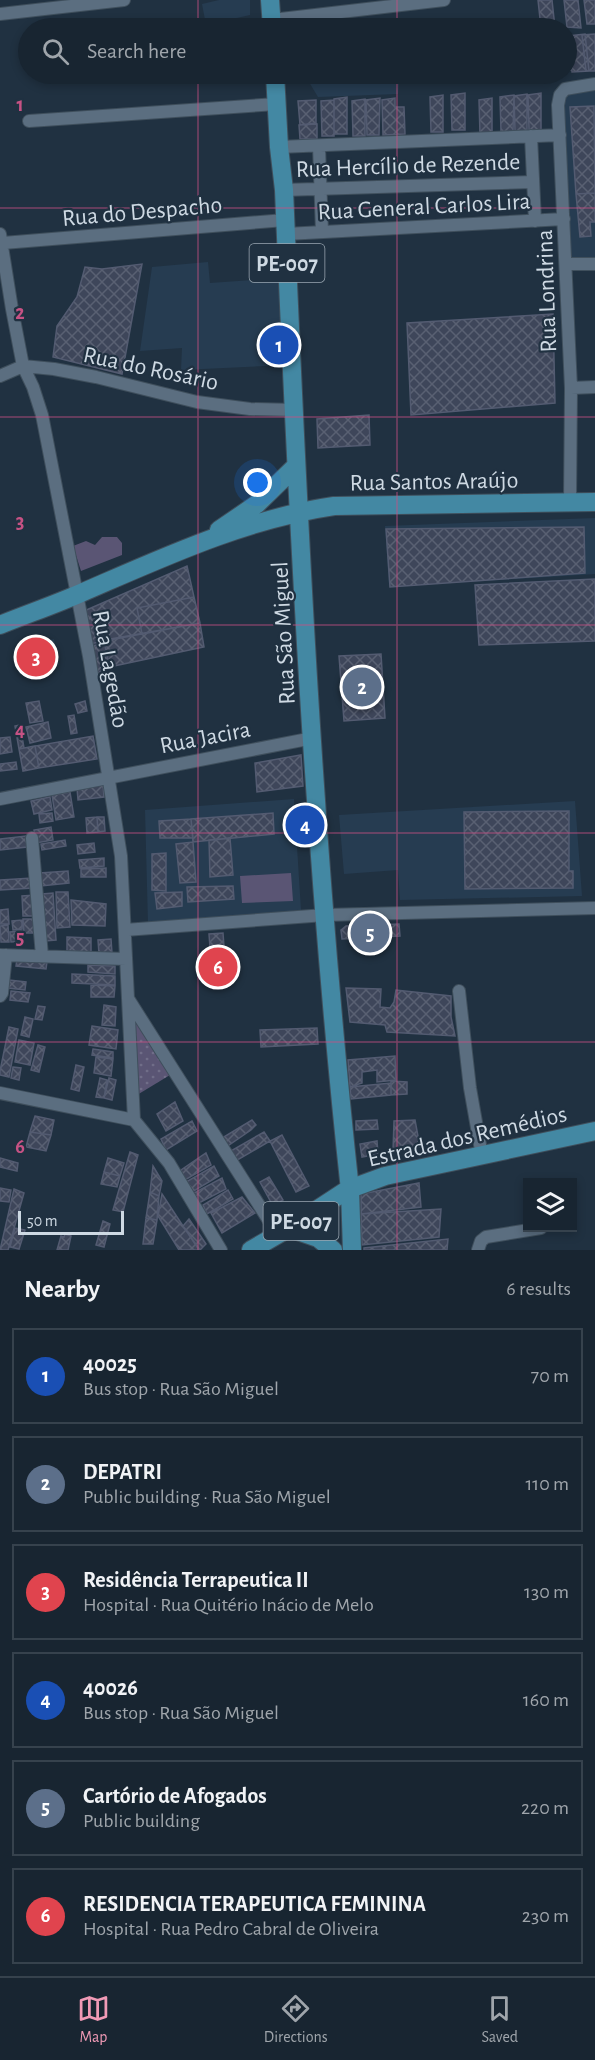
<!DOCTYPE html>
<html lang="en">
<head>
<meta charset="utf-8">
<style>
  :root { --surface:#182531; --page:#25313d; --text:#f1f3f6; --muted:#9fa5ab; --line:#36424d; --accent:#f09ab6 }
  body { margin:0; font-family:"Alegreya Sans",sans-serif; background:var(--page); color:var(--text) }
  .controls { position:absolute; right:18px; bottom:18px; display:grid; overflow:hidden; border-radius:0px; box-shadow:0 3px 9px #0003 }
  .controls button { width:54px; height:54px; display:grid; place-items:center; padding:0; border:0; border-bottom:2px solid var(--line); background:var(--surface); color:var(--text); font:30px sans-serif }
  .scale { position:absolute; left:18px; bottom:15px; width:106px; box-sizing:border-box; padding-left:6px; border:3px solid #ced9e3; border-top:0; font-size:16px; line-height:21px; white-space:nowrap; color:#ced9e3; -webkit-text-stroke:4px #203141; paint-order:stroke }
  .you { position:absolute; left:258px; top:483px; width:21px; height:21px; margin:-15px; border:4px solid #fff; border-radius:50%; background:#1a73e8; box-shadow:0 0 0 9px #1a73e833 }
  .badge { display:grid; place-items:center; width:39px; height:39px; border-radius:50%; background:var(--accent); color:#fff; font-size:20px; font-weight:700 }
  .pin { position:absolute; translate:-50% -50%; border:3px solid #fff; box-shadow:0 2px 6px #0006 }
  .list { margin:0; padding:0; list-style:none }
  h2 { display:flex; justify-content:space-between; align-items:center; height:78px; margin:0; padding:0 24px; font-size:26px }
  h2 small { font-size:20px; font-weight:400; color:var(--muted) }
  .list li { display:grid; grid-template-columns:39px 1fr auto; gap:18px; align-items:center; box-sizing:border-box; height:96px; margin:0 12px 12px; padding:0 12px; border:2px solid var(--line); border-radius:0px }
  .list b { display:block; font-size:22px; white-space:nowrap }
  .list p { margin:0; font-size:20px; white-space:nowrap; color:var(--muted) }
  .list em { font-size:20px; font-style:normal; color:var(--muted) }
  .icon { flex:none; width:33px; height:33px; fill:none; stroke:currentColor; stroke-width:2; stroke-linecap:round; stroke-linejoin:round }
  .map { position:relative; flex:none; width:595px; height:1250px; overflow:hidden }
  .search { position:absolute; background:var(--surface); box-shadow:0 3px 9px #0003; left:18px; right:18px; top:18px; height:66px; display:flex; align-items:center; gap:15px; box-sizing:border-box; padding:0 21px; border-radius:33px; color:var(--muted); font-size:22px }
  .sheet { height:726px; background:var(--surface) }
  nav { display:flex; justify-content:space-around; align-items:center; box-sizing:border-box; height:84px; border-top:2px solid var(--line); background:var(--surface); font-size:16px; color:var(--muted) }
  nav a { display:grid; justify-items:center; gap:3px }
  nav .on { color:var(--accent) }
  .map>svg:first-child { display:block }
</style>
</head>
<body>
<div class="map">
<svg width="595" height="1250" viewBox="0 0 595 1250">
  <defs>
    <pattern id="park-dots" width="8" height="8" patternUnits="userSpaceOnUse" patternTransform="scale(1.5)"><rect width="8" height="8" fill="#5a5574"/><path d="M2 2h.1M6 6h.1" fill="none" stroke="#706d88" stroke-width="1.8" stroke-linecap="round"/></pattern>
    <pattern id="building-cross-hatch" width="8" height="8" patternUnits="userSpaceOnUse" patternTransform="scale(1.5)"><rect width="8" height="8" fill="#3e465a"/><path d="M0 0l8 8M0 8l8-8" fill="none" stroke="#596072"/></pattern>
  </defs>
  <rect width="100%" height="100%" fill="#203141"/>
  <path fill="#263c51" d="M219,0h31v15l-44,10 -4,-21z
    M364,18l2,10h-68v-1z
    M300,74h100l-2,20 -80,3 -9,-15 -8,-2z
    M595,83v178l-25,-1 -12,-174z
    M208,262l2,21 70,-5 6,87 -105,5 1,-22 -42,3 12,-84z
    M595,518v56l-206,13 -4,-61z
    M54,639l5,26 -40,9 -6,-25z
    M294,799l7,111 -153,14 -3,-114z
    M575,801l7,95 -182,4 -2,-30 -54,4 -5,-59z"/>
  <path fill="#5a5574" d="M102,537h15l5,6v12l-41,16 -8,-25 13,-5 9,4z
    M291,873l2,28 -51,2 -2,-27z"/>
  <path fill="url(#park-dots)" d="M135,1023h2l33,52 -33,20z"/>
  <path fill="url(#building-cross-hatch)" stroke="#535b71" stroke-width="1.5" d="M538,0h14l3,28h-14z
    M564,0h14l3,28 -14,-1z
    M584,0h11v24h-8z
    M585,34l4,37 -17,1 -4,-36z
    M595,34v37h-9l-4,-36z
    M566,36h2l3,34h-5z
    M465,93v37h-13l-1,-35z
    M541,93v37h-12l-1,-35z
    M527,94v37h-12l-1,-35z
    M443,95v37h-12l-1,-35z
    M514,95l-1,37h-12l-1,-35z
    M347,97v37h-13v-35z
    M380,98l-1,37h-12l-1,-35z
    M395,98v9h9l1,27 -22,1 -1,-35z
    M492,98v37h-12l-1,-35z
    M365,99v37h-12l-1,-35z
    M316,100v23l-16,2 -2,-24z
    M334,100v36h-12l-1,-35z
    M594,106l1,87 -19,1 -6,-87z
    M317,124v15h-17l-1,-14z
    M595,193v29h-5l1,14 -11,1 -4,-43z
    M142,264l-20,110 -69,-17 4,-31 20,-29 8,-30 17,2z
    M553,314l2,89 -144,12 -4,-92z
    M369,415l1,30 -52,3 -1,-29z
    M584,527l1,46 -195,14 -4,-58z
    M187,566l7,31 -57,11 5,26 -53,10 -5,-33z
    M595,579v62l-116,4 -4,-60z
    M194,597l6,26 -58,11 -5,-26z
    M200,623l4,24 -95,20 -5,-27z
    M105,644l4,23 -13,7 -6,-28z
    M381,654l4,64 -41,3 -5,-65z
    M39,701l4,20 -13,2 -4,-20z
    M85,701l2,10 -9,2 -3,-9z
    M74,715l3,18 -6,1 -3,-18z
    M48,722l3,16 -21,5 -4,-16z
    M20,725l4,23 -5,1 -4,-23z
    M93,736l4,23 -58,9 -4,-22z
    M10,737l2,15 -12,2v-16z
    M35,746l4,22 -16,3 -4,-22z
    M301,755l2,31 -46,6 -2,-29z
    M16,762l1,7 -17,2v-7z
    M103,785l1,12 -26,3 -1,-12z
    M70,792l4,25 -18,3 -4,-25z
    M50,797l2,13 -18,4 -3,-13z
    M569,811v60h4v17l-108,1 -1,-77z
    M52,813l1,8 -13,2 -1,-9z
    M273,813l1,21 -81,8 -2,-23z
    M97,817h7l1,14 -7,1z
    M97,817l1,15 -11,1 -1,-15z
    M191,819l2,19h-33l-1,-17z
    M51,827l2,13 -17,3 -2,-13z
    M26,836l1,11 -27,3v-11z
    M230,838l3,37 -23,2 -1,-37z
    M65,840l1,6 -24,4 -1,-6z
    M193,842l3,40 -16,1 -4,-39z
    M94,843l1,9 -17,2 -1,-9z
    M166,853v38l-14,-1v-36z
    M104,858v8l-24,2 -1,-8z
    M106,868v9h-25v-8z
    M68,871l1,12 -28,3 -1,-13z
    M32,878l1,10 -33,2v-10z
    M233,886l1,13 -46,3 -1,-15z
    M56,892h12l2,35 -13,1z
    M182,892v14l-25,3 -2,-16z
    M53,893l3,47 -11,1 -3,-47z
    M35,895l1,21h-13l-1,-20z
    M71,900l35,4 -1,22 -33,-1z
    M8,909l1,15h-9v-14z
    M23,919h14v14h-13z
    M22,920v9l-9,1 -1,-9z
    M399,924l1,12 -58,3 -1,-9 5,-4z
    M8,925l1,17h-8l-1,-16z
    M22,931l1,10 -12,1 -1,-10z
    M223,933l4,54 -14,2 -4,-55z
    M67,937l24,1v14l-24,-1z
    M111,939l1,14 -13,1 -1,-14z
    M17,959l30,3 -1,7 -30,-3z
    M88,965l27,1v8l-27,-2z
    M72,974l43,2v9l-43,-2z
    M9,980l17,2 -1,8 -17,-2z
    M91,985l24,1 -1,11h-23z
    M346,988l35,1 -1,18 10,1 4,-6 2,-12 55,6v21l4,19 -68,-4 -2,-7 -35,-3z
    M11,991l19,2 -2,9 -18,-2z
    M104,1005l12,2 -1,19 -13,-1z
    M38,1006l7,1 -3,13 -7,-1z
    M25,1017l8,2 -4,18 -8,-2z
    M92,1026l26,4 -2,19 -27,-4z
    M9,1027l9,2 -9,48 -9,-2v-4z
    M317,1028l1,16 -57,3 -1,-17z
    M19,1040l15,3 -4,22 -15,-3z
    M38,1045l7,2 -6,25 -8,-2z
    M93,1049l20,3v6l-21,-3z
    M395,1056l1,24 -19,2v-12l-15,2v11l-12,4 -2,-27z
    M96,1057l17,2 -2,17 -17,-3z
    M76,1065l8,2 -5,24 -8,-2z
    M13,1067l8,1 -2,12 -8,-2z
    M100,1078l7,2 -3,18 -8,-1z
    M109,1078l7,2 -4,20 -8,-2z
    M391,1081l16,1v12l-16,1z
    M391,1083v12l-40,4 -1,-12z
    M175,1102l8,19 -17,10 -9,-17z
    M35,1116l19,4 -3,15 -21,-3z
    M252,1120l4,5 -5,5 -25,17 -4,-9z
    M377,1120l1,9 -22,1v-9z
    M415,1120l5,27 -27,4 1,-30z
    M192,1121l5,10 -31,19 -5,-11z
    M30,1132l21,3 -5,16 -20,-4z
    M264,1132l6,9 -36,21 -5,-10z
    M282,1135l27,51 -13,6 -26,-51z
    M377,1141l1,13 -16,3 -2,-13z
    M130,1152l8,3 -15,57 -10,-2z
    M206,1153l5,12 -26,15 -4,-10z
    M0,1158l18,5 -1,8 -17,-4z
    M108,1158l16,5 -4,13 -16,-4z
    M153,1166l9,15 -3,15 -9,-4z
    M214,1166l5,10 -27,16 -6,-10z
    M104,1172l16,4 -3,11 -16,-3z
    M269,1177l14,23 -10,6 -13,-24z
    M222,1178l4,11 -29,15 -5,-10z
    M419,1183l2,24 -60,7v-20z
    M0,1188l11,2 -2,12 -9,-1z
    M14,1189l10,4 -16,57h-8z
    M228,1190l5,9 -26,15 -4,-9z
    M150,1192l9,4 -2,24 -11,-2z
    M162,1194l21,32 16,24h-20l-21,-34z
    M242,1197l13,16 -33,20 -11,-20z
    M441,1209l-2,28 -77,8 -1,-31z
    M146,1218l11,2 -4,24h-10z
    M189,1219l17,25 -6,6 -17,-24z
    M103,1221l7,3 -6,23 -8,-2z
    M15,1228l10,2 -6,19 -9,-2z
    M65,1234l6,2 -3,14h-11l4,-14 3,1z
    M448,1239l-1,11h-83v-2z"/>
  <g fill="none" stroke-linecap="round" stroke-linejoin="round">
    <g stroke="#3f4f5c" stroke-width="14">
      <path id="minor" d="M0,14l124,-14
        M272,20l172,-20
        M29,121l248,-17
        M531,136l4,85
        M319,146l3,86
        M279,147l281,-12
        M284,190l249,-8
        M0,234l12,75 11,57 10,21 9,28 47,241 32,200 13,264
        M286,234l278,-15
        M3,243l282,-23
        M566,264h29
        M0,376l23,-10 31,3 42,8 101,25 53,7 45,1
        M571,388l24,-1
        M570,502l1,-114 -13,-283 2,-10 5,-6 30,-5
        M0,799l313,-61
        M32,838l10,118
        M125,930l200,-15 270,-7
        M0,955l126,4
        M459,991l11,97 12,68
        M0,996l2,-3 4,-38
        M129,1000l149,235
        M0,1093l134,27
        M134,1120l35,43 52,87
        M478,1250l3,-9 5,-4 55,-9"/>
    </g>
    <g stroke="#3f4f5c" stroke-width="20">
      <path id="primary" d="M270,0l2,28
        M275,74l4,73 5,43c14,333 30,668 66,1000l2,60
        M219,530l38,-26 39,-38
        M0,625c27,-11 54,-20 81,-32 81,-35 164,-74 253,-87l261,-4
        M289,1228l29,10 15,12
        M251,1250l38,-22 58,-38 38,-14 210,-45"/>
    </g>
    <use href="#minor" stroke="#5b6e80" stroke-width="12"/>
    <use href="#primary" stroke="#4388a3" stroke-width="18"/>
  </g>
  <path fill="none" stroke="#c65284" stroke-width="1.5" stroke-opacity="0.55" d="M198,0v28M397,0v28M198,74v1176M397,74v1176M0,208h595M0,417h595M0,625h595M0,833h595M0,1042h595"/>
  <g text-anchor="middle" stroke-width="4.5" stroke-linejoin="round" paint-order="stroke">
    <g fill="#203141" stroke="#9aa7b2" stroke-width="1.5">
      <rect x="249.5" y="244" width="75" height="38" rx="4.5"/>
      <rect x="263.5" y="1202" width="75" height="38" rx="4.5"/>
    </g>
    <g font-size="22" font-weight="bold" fill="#ced9e3">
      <text x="287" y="271">PE-007</text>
      <text x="301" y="1229">PE-007</text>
    </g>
    <g font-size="24" fill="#ced9e3" stroke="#203141">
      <text transform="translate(408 165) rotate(-2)" y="8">Rua Hercílio de Rezende</text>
      <text transform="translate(424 206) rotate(-3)" y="8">Rua General Carlos Lira</text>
      <text transform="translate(142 211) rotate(-5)" y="8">Rua do Despacho</text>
      <text transform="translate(546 291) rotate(-92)" y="8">Rua Londrina</text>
      <text transform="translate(151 368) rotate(12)" y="8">Rua do Rosário</text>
      <text transform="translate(434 481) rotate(-1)" y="8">Rua Santos Araújo</text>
      <text transform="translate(283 633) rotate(-93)" y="8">Rua São Miguel</text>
      <text transform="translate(111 669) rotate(80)" y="8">Rua Lagedão</text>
      <text transform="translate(205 737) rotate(-11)" y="8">Rua Jacira</text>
      <text transform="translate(467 1136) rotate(-13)" y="8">Estrada dos Remédios</text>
    </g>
  </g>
  <g font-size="20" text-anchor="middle" font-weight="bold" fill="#c65284" stroke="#203141" stroke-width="4.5" stroke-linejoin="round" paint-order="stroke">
    <text x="20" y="111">1</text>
    <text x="20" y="319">2</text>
    <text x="20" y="528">3</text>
    <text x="20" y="736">4</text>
    <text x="20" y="944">5</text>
    <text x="20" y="1153">6</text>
  </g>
</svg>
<div class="controls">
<button><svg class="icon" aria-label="layers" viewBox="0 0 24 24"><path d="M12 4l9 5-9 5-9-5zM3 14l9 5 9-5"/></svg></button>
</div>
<div class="scale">50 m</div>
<div class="you"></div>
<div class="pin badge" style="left:279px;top:345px;background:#1a4fb4">1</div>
<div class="pin badge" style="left:362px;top:687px;background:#5c6f8a">2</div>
<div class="pin badge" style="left:36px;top:657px;background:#e0444e">3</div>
<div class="pin badge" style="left:305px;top:825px;background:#1a4fb4">4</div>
<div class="pin badge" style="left:370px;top:933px;background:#5c6f8a">5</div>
<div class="pin badge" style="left:218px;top:967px;background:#e0444e">6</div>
<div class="search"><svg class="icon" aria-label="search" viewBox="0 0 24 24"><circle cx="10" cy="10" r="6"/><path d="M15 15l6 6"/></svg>Search here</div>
</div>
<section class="sheet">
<h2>Nearby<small>6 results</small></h2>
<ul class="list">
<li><span class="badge" style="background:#1a4fb4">1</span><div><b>40025</b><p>Bus stop · Rua São Miguel</p></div><em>70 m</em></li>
<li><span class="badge" style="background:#5c6f8a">2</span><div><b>DEPATRI</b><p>Public building · Rua São Miguel</p></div><em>110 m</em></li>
<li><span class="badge" style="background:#e0444e">3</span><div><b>Residência Terrapeutica II</b><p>Hospital · Rua Quitério Inácio de Melo</p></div><em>130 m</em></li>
<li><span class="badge" style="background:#1a4fb4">4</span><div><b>40026</b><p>Bus stop · Rua São Miguel</p></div><em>160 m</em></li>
<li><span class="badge" style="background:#5c6f8a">5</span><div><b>Cartório de Afogados</b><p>Public building</p></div><em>220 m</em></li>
<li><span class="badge" style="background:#e0444e">6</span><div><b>RESIDENCIA TERAPEUTICA FEMININA</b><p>Hospital · Rua Pedro Cabral de Oliveira</p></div><em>230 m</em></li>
</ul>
</section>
<nav>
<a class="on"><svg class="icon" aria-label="map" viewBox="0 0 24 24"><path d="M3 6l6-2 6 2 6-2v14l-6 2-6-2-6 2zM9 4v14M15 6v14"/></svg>Map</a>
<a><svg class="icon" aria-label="directions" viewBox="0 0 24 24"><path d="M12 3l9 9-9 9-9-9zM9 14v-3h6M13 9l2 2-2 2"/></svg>Directions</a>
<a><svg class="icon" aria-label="saved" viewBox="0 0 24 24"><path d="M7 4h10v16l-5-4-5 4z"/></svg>Saved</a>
</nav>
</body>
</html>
